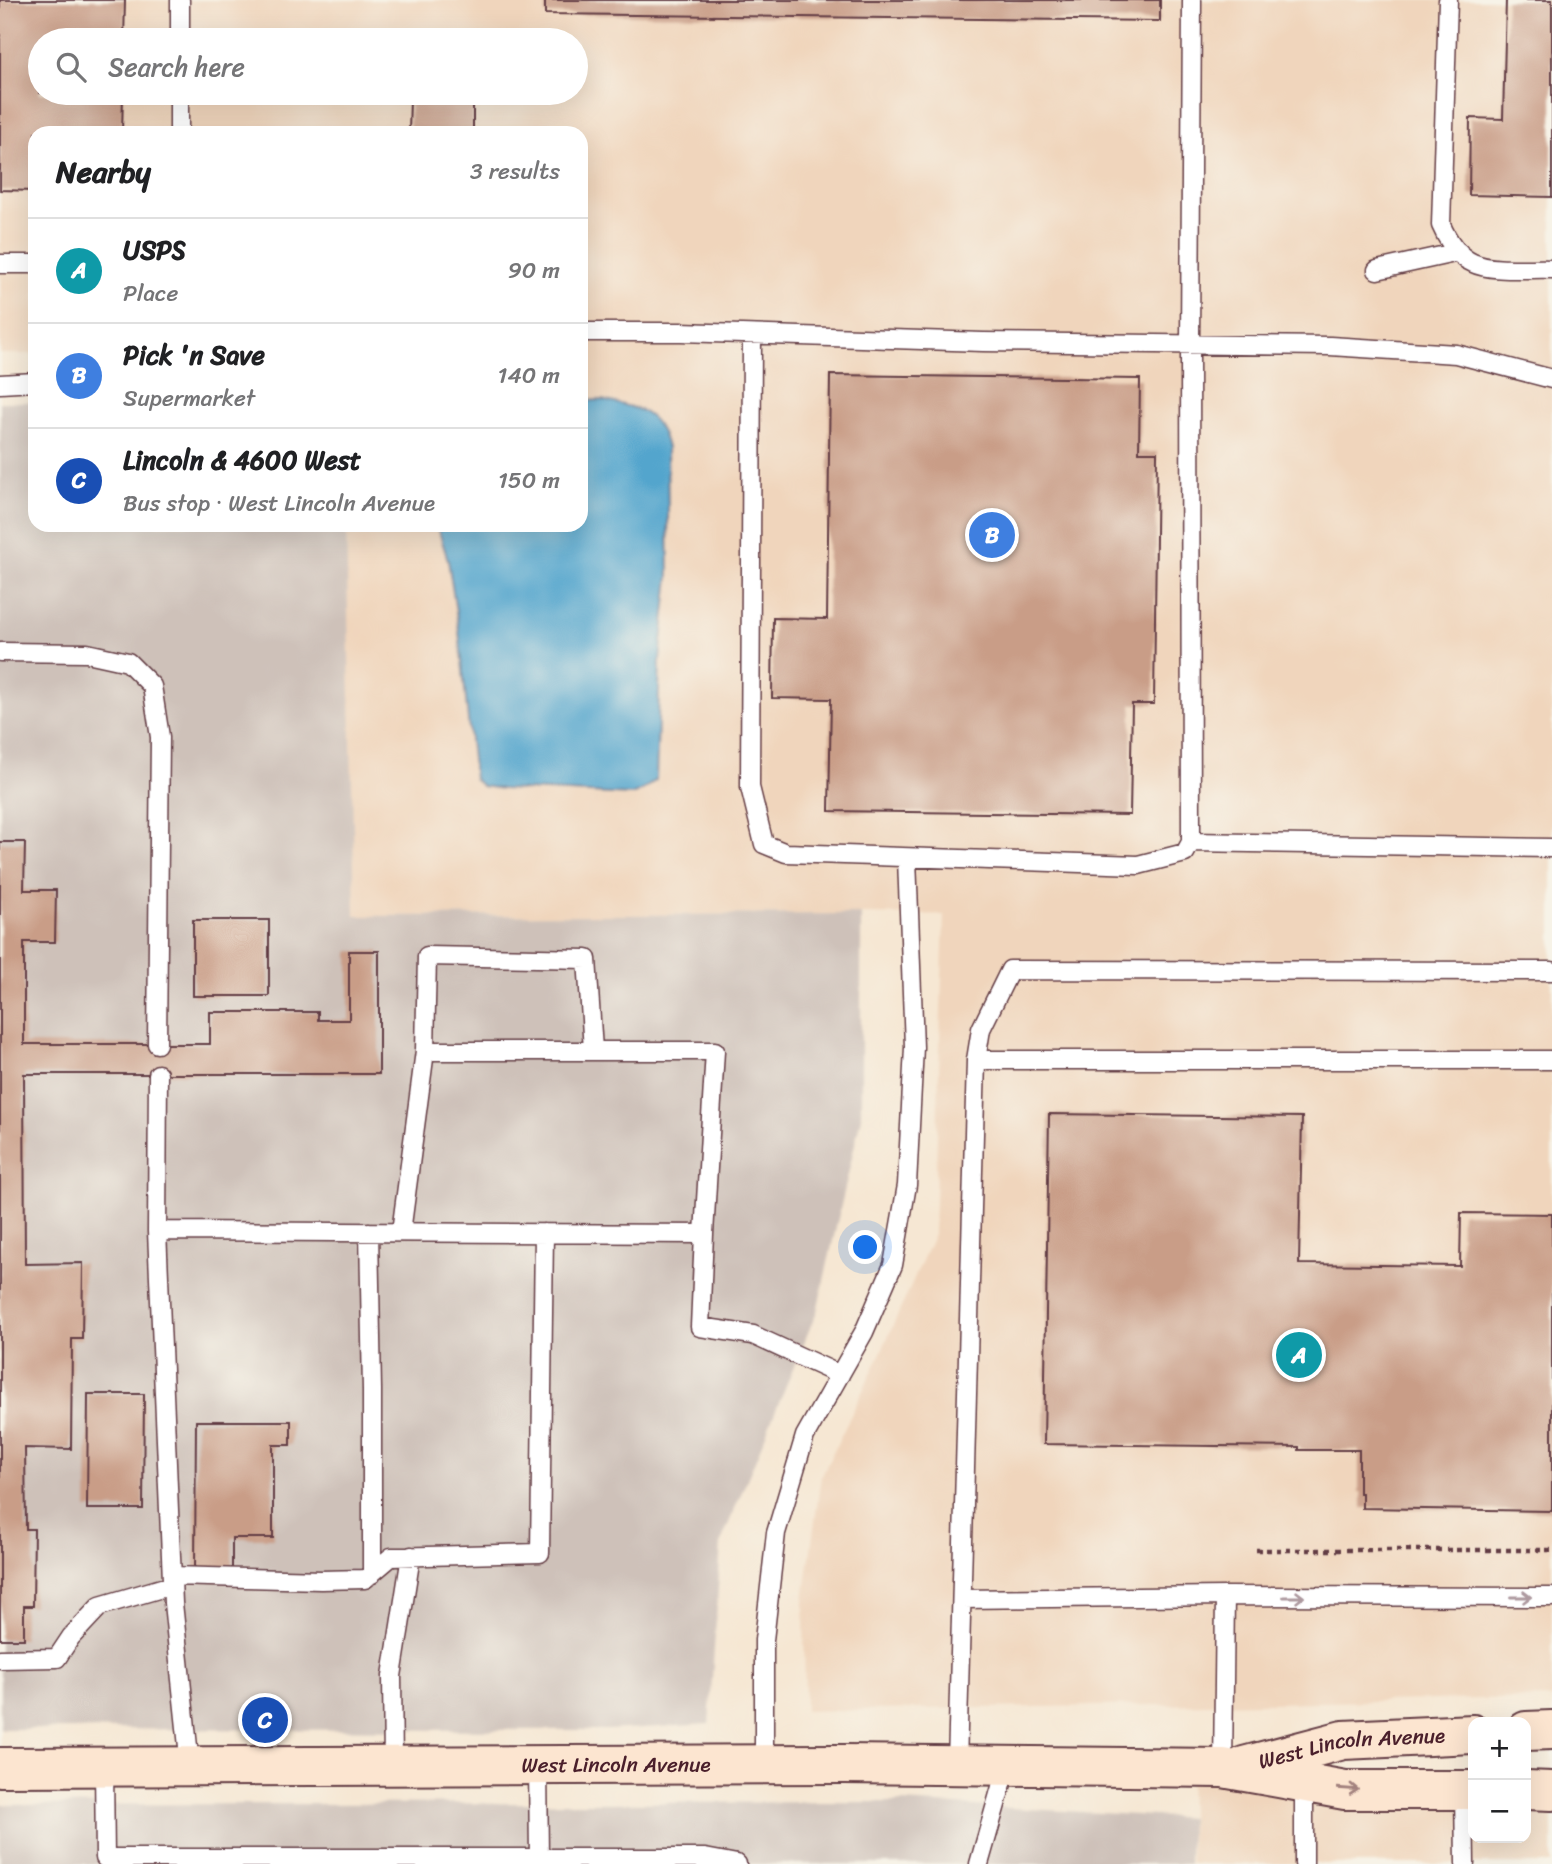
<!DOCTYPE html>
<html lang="en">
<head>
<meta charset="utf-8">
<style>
  :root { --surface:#fff; --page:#f6f6f6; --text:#202124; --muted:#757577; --line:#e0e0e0; --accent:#1a73e8 }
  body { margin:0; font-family:Sriracha,sans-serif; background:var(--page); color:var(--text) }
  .controls { position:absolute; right:21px; bottom:21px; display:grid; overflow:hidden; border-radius:14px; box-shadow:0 7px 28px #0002 }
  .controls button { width:63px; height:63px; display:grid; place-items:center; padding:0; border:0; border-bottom:2px solid var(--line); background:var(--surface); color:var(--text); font:35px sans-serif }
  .you { position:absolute; left:866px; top:1248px; width:24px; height:24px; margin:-18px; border:5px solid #fff; border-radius:50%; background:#1a73e8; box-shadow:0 0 0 10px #1a73e833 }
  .badge { display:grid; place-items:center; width:46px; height:46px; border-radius:50%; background:var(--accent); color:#fff; font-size:23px; font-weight:700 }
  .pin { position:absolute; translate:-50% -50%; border:4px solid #fff; box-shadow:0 2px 7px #0006 }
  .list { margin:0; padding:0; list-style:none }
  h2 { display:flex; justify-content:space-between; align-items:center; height:91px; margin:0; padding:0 28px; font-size:30px }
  h2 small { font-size:23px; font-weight:400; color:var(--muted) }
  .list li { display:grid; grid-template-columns:46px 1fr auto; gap:21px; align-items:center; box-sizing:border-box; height:105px; padding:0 28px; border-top:2px solid var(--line) }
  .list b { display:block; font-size:26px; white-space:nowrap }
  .list p { margin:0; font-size:23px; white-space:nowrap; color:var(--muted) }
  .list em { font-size:23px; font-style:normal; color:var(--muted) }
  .icon { flex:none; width:38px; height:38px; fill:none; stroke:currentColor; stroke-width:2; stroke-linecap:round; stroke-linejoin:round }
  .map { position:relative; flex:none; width:1552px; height:1864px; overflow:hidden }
  .search { position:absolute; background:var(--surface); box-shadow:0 7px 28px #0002; left:28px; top:28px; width:560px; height:77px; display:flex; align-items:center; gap:18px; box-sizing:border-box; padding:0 24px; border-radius:38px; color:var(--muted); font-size:26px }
  .panel { position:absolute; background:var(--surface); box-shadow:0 7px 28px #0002; left:28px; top:126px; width:560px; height:406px; border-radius:21px }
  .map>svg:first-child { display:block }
</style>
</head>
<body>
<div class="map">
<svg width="1552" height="1864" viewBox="0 0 1552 1864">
  <rect width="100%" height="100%" fill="#f7f3e8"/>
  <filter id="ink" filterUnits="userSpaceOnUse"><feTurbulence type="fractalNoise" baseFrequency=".0143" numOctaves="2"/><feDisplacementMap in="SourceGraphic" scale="14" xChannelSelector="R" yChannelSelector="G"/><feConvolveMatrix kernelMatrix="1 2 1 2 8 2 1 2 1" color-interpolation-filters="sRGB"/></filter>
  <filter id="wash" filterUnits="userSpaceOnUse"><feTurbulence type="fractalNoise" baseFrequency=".00686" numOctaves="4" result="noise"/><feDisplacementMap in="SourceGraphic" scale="28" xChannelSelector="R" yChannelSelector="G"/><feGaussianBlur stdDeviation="1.57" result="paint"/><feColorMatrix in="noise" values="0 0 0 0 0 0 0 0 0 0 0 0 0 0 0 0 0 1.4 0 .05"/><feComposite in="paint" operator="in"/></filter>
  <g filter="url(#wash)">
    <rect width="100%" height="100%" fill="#f6e7d3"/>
    <path fill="#f0d5bc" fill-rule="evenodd" d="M0,0h1552v1698l-747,13 -1,-111 17,-123 58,-120 55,-123 10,-319 -83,-1 -507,2 -8,-391h235v-392h-546v221h-35zM40,40h536v53h-536z
      M1189,1768l284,22v48h53v-48l26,1v73h-361z"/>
    <path fill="#cec1b9" d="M0,402h35v123h311l9,391 506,-2v203l-44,194 -96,231 -12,182 -101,6 -608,-1z
      M901,1802l289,16 -1,46h-1189v-59z"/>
    <path fill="#52a5cd" stroke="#4e627c" stroke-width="2" d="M602,400c34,8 56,9 65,48l2,129 -9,83 -4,120 -12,9 -12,6 -130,-6 -20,-3 -8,-7 -15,-148 -11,-71 -11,-35h144v-124z"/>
    <g id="blocks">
      <path fill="#c99d87" d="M0,0h125l-1,40h-84v53h83l-1,40h-87v58l-35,-1z
        M545,0h615v21l-615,-7z
        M1506,0h46v197l-83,-2 1,-77 33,1z
        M410,99l63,2v32h-64z
        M830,375l310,4 -1,73h18l-3,252h-22l-2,111 -301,-4 2,-112 -59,-1 1,-80 54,1z
        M0,842h25l-1,48h32l-1,52h-31v102h186v-32h108v8h31v-69h30v123h-355l1,190 58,-1 -1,76h-10l-1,110 -46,-1 1,81h8l-1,77h-9v33h-24z
        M193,920h76v76h-76z
        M1049,1114l253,3 -3,147 161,2 1,-53 91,1v297l-190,-3v-15h-3v-43h-60v-3l-255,-3z
        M88,1394h56l-1,115h-56z
        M196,1421h95v24h-18v93h-41v35h-37z"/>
    </g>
  </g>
  <g filter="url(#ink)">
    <use href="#blocks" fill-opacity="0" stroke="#643d44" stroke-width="2"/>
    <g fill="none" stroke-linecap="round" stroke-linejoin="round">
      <g stroke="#643d44" stroke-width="21">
        <path id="service" d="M1448,0l-7,225c6,14 17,32 32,38 18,9 58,5 79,6
          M180,40v-40
          M179,133v-40
          M0,264h35
          M1377,270l82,-18
          M581,332h100l302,10 347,4 126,8 96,25
          M752,335l-2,452 14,57 22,9 352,12 47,-12 6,-11 361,6
          M0,384l35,-2
          M0,652l87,1 41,9 24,24 8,51 -3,307
          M1191,842l-1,-497 2,-345
          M425,1051l2,-95 160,3 6,91
          M976,1060h576
          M157,1231l1,-157
          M369,1232l3,158v184
          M401,1232l24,-181h290l-11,183
          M172,1576l149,4 44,-1 26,-22 149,-4 4,-320
          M962,1599l263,-3 327,1
          M0,1659l57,-1 14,-21 29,-31 72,-21
          M764,1764v-124l12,-107 29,-97 59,-104 29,-67 14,-80 7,-138 -7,-189
          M538,1765l1,93
          M957,1765l19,-705 5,-31 29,-59 542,1
          M190,1766l-17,-163 -16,-372 547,3 -4,93 53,8 87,40
          M393,1766l-1,-90 19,-120
          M104,1767l1,91h600l32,6
          M1223,1768l2,-172
          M1304,1779v85
          M1464,1790l1,74
          M979,1864l28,-98"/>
      </g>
      <g stroke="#643d44" stroke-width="42">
        <g id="secondary">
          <path d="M1526,1731l26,-1"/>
          <path id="s1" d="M1244,1766l99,-26 130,-6"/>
          <path id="s2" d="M0,1767l844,-3 379,4 122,22h128"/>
          <path d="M1526,1790l26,1"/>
        </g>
      </g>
      <path stroke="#643d44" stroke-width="4.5" stroke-dasharray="5 5" stroke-linecap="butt" d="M1256,1550h296"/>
      <use href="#service" stroke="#fff" stroke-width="18"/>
      <use href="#secondary" stroke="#fce5d0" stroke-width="38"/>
    </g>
    <defs><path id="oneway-shaft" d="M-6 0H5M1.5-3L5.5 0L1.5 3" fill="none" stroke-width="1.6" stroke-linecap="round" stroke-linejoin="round" transform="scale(1.75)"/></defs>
    <g stroke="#ae9aa0">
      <use href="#oneway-shaft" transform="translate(1294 1597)"/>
      <use href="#oneway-shaft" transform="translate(1521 1597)"/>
    </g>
    <use stroke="#a3827e" href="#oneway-shaft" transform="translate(1348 1789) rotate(4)"/>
  </g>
  <g text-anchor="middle" stroke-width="6" stroke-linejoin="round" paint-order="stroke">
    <g font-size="21" fill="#4a1f2b" stroke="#f7f3e8">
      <text dy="7" stroke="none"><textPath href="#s1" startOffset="110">West Lincoln Avenue</textPath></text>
      <text dy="7" stroke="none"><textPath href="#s2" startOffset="616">West Lincoln Avenue</textPath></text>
    </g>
  </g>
</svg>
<div class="controls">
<button>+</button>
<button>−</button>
</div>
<div class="you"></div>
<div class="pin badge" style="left:1299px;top:1355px;background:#0f9aa8">A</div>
<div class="pin badge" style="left:992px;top:535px;background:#3f7fe0">B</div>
<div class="pin badge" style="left:265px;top:1720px;background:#1a4fb4">C</div>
<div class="search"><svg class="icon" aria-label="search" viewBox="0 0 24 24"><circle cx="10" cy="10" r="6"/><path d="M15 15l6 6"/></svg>Search here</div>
<section class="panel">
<h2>Nearby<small>3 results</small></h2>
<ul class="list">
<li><span class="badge" style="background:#0f9aa8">A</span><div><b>USPS</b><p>Place</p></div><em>90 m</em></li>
<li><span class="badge" style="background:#3f7fe0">B</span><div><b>Pick 'n Save</b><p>Supermarket</p></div><em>140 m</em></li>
<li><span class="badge" style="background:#1a4fb4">C</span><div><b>Lincoln &amp; 4600 West</b><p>Bus stop · West Lincoln Avenue</p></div><em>150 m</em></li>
</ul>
</section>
</div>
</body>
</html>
